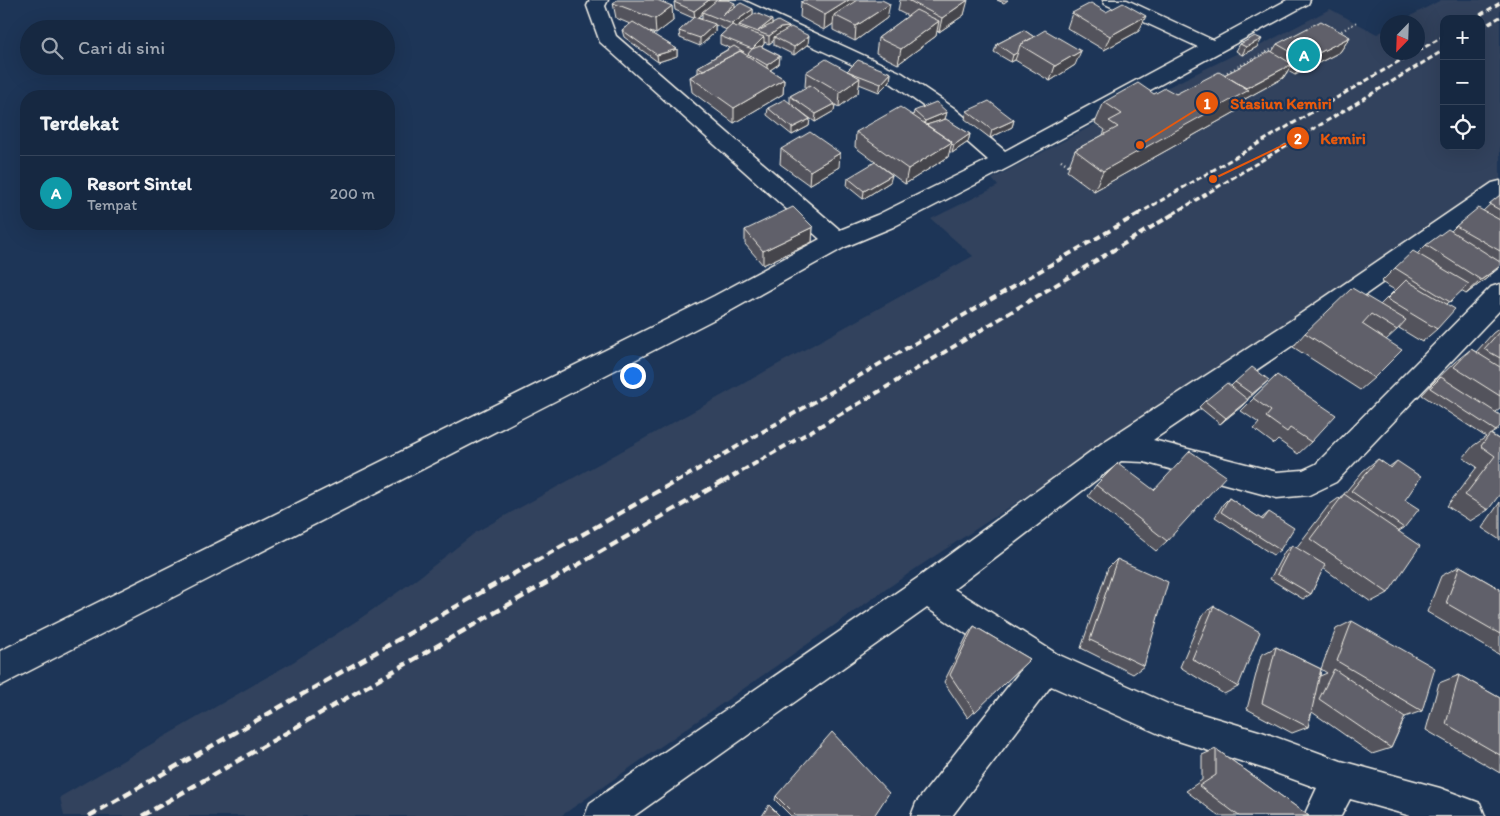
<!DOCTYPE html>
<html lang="id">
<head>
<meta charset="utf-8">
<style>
  :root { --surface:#162841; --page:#23344c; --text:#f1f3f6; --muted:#9ea6b1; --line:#35445a; --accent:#ff9aa2 }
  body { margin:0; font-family:Itim,sans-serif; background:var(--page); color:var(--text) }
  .controls { position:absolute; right:15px; top:15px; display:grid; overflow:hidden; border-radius:10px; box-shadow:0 5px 20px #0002 }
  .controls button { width:45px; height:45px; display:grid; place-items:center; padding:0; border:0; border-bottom:1px solid var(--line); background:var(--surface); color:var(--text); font:25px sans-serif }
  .compass { position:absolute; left:1380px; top:15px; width:45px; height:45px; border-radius:50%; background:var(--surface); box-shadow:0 5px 20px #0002; rotate:203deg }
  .you { position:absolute; left:632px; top:375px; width:18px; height:18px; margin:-12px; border:4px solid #fff; border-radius:50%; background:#1a73e8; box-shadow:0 0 0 8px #1a73e833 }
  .badge { display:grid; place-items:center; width:32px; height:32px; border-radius:50%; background:var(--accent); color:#fff; font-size:16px; font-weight:700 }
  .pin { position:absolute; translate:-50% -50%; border:2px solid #fff; box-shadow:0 1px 5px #0006 }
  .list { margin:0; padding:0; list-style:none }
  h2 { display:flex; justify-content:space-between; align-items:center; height:65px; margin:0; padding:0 20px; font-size:21px }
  h2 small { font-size:16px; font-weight:400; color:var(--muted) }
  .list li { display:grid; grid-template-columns:32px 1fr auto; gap:15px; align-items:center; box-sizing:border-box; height:75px; padding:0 20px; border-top:1px solid var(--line) }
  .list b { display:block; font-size:19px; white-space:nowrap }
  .list p { margin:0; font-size:16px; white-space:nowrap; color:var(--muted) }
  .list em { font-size:16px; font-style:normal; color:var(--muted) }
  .icon { flex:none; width:28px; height:28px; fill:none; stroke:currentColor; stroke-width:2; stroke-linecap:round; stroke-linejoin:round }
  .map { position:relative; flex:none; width:1500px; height:816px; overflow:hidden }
  .search { position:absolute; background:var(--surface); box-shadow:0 5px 20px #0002; left:20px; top:20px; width:375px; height:55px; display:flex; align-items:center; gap:12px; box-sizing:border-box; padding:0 18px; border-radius:28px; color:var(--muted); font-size:19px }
  .panel { position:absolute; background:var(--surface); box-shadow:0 5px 20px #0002; left:20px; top:90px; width:375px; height:140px; border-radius:20px }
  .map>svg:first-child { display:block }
</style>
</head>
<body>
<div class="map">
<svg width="1500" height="816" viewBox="0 0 1500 816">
  <rect width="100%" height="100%" fill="#1d3557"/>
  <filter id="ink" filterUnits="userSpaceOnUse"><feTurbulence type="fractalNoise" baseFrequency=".02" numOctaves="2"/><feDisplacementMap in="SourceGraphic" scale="10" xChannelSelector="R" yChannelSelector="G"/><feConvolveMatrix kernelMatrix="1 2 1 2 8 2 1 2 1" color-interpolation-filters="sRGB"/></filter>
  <g filter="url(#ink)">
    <path fill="#31425d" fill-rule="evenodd" d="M1441,0h59v182l-221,149 -361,236 -357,249h-497l-4,-19 233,-135 65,-42 60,-42 58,-46 497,-276 -42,-37 67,-33 -6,-7 139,-74 107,-52 4,2 88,-46 47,25 10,-5 1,23h30v-30h-19zM1444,19h37v127h-37z"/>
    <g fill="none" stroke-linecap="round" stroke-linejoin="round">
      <g stroke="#f4f1e8" stroke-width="3">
        <path id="minor" d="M590,0h18l-3,6 11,30 224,194 37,-15 111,-55 -48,-42 -52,-37 -167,-77 -2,-4h24l159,73 52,35 51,43 193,-104 -93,-43 -2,-4h24l86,40 74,-40h23l-2,4 -297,162 -118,61 -48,20 -113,63 -732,376v-35l714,-355 106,-57 -220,-197 -13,-36z
          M1500,181v19l-192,135 -155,105 124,32 26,-2 13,-6 175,-177 9,-3v26l-164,172 -27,13 -32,3 -133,-36 -23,-1 -167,128 103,65 111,50 94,28 79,29 99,27 40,15 5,13h-74l-61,-17 -9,17h-37l13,-28 -55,-20 -96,-31 -115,-51 -99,130h-41l5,-13 105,-133 -94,-62 -293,208h-49l5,-13 326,-224 189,-138 185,-120 202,-138z"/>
      </g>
      <path stroke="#f4f1e8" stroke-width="2.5" stroke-dasharray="1 3" stroke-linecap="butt" d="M1338,33l19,-11
        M1220,76l57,-29
        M1061,160l10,7"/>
      <use href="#minor" fill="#1d3557" fill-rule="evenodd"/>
      <path stroke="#f4f1e8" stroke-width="3" stroke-dasharray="5.5 3" stroke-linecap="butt" d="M1473,19l27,-16
        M1481,28l19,-11
        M1418,51l26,-15
        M1138,214l277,-162
        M1173,214l271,-164"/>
      <path stroke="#f4f1e8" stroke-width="4" stroke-dasharray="7 4" stroke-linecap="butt" d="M676,482l464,-269
        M723,482l147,-85 305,-184"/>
      <path stroke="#f4f1e8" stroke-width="4.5" stroke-dasharray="9 4.5" stroke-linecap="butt" d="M89,816l589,-336
        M142,816l583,-336"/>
    </g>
    <path fill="#53535c" stroke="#f4f1e8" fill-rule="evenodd" d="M677,0h39v1l19,5 18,3v6l19,9 17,3v1l19,16 -14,11 -20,-10v-5l-5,4 -5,-2v2l-2,3 18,9 -1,8 -9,6 14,9 -1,15 -49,29 -42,-31 -2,-15 8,-4v-6l32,-19 -10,-4v-8l7,-6 -12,-5v7l-15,14 -20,-8 -1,-7 14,-13 -18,-8 -1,-8zM702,14v5l-6,-1z
      M900,0h67l-3,15 -25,17 -3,-1v5l-38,28 -22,-11 2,-15 30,-22 -10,-5z
      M997,0h11l-4,3z
      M801,2l86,16 -32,23 -22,-11v-6l-9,6 -24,-13z
      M613,3l59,3 1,15 -17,13 -9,-3 30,18v7l-19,6 -34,-25 -2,-7 8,-6 -14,-6z
      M1072,13l67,18 -35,19 -37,-22z
      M1024,30l51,35 -25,16 -35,-21 -4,2 -17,-10 3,-8z
      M1350,37l-10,15 -45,23 -7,-4 -5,7 -40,22 -6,11 -143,80 -27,-20 8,-21 28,-15 2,-5 -10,-7 9,-21 50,-8h22l48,-19 48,-23 5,-8z
      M1240,44l17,3 -15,8 -6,-4z
      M847,71l44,2 -1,8 -11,11 -20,-8 -1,9 -19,14 -4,-2 -1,6 -19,11 -23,-17 18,14 -1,7 -17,9 -25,-20 1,-7 22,-5v-7l16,-8 -1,-1 1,-15z
      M914,111l33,1 -2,7 25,15 -2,8 -16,11 -3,-2 -1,6 -43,27 -50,-37 1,-15 57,-16z
      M967,111l47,9 -2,7 -22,11 -25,-19z
      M781,149l58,18 -30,18 -29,-21z
      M848,178l42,4 -27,17 -16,-13z
      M1500,195v65l-13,18 -21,16 -5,-3 -14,13 -10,25 -15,13 -23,-14 -13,12 -12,38 -14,12 -67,-43 12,-14 75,-28 15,-15 -14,-8 14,-14 22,-14 9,-9 25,-14 5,-5 27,-15z
      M813,227l-1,15 -49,23 -18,-21v-14z
      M1500,328v81l-4,3v19l-5,3 9,6 -12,70 -18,11 -23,-15 30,-39 -14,-9 10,-12 13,-9 -64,-42 11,-12 22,-21 16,-13 5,3 17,-19z
      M1277,375l34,67 -13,12 -20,-14 -4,4 -20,-15 5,-6 -18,-12z
      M1269,380l-21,19v1l-6,6 -22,18 -21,-17 6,-6 26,-15 4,-4z
      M1378,459l11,8 8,-6 8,39 -1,28 -5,3 -11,62 -17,9 -48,-34 -12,26 -8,5 -33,-20 15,-28 7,-6 4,3 33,-43 14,-10 20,-24z
      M1096,485l58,5 13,51 -11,10 -68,-55z
      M1229,498l32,21 8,-7 11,38 -7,5 -58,-38 8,-13z
      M1500,502v38l-18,-12z
      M1117,559l27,107 -11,8 -52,-26 27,-80z
      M1460,566l40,23v66l-73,-43 14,-36z
      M1214,606l24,81 -14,7 -44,-27 22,-52z
      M1352,621l70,90 -17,6 -14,31 -19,6 -60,-42 -4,15 -16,6 -45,-24 14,-54 15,-8 45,22 15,-40zM1321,669l6,4 -7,3z
      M974,626l56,33 -62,59 -24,-36 24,-48z
      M1459,675l41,23v75l-74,-43 13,-47z
      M1216,749l93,67h-90l-33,-25 16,-11v-25z
      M776,796l98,20h-83l-16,-16z"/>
    <path fill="#44444b" stroke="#f4f1e8" d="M709,0h7v3l-14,9v2l-7,5 -1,-8z
      M849,0h19l-34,15 -1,9 -9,6 1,-15z
      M968,0l-4,15 -25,17 3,-14z
      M735,3v8l-13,4z
      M890,4l-3,14 -32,23 1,-15z
      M672,6l1,15 -17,13 -1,-15z
      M753,9v7l-14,9v2l-7,5v-8z
      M1146,16l-7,15 -35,19 6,-14z
      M772,20v8l-14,3z
      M939,21l-3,15 -38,28 3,-15z
      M715,24v8l-15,14v-8z
      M789,27v7l-15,3v3l-5,4v-8l11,-8z
      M809,36l-1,8 -14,11v-8z
      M764,37v7l-12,12v-7z
      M1350,37l-10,15 -45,23 10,-15z
      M1262,39l-5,8 -15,8 4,-8z
      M677,49v7l-19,6 -1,-7z
      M1081,51l-6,14 -25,16 5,-15z
      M1018,52l-3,8 -4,2 2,-7z
      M780,56l-1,8 -12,8v-7z
      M1292,64l-9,14 -40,22 -6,11 -143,80 9,-20 140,-81z
      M891,73l-1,8 -11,11 2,-8z
      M860,78l-2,15 -19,14 1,-15z
      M784,79l-1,15 -49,29v-15z
      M835,104l-1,7 -19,11 1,-8z
      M947,112l-2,7 -21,7 1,-5z
      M810,119l-1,7 -17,9v-7z
      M1014,120l-2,7 -22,11 2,-8z
      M970,134l-2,8 -16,11 2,-8z
      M952,142l-4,15 -43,27 3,-15z
      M840,153l-1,14 -30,18 1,-14z
      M892,175l-2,7 -27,17 1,-8z
      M813,227l-1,15 -49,23v-14z
      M1500,267l-13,11 -21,16 15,-14z
      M1269,380l-7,6 -16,15 6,-7z
      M1248,400l-6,6 -22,18 6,-6z"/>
    <path fill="#61616b" stroke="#f4f1e8" d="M617,0h40l15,6 -17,13 -42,-16z
      M677,0h32l-15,11 -20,-9z
      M717,0h11l7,3 -13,12 19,-12 12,6 -21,15 -30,-12z
      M804,0h45l-24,15 -24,-13z
      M857,0h25l8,4 -34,22 -22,-11z
      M908,0h60l-26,18z
      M1091,3l15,9 17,-9 23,13 -36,20 -38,-23z
      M916,10l23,11 -38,28 -23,-11z
      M756,13l16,7 -14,11 20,-10 11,6 -9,1 -11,8 -30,-11z
      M694,17l21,7 -15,14 -21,-7z
      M1321,21l29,16 -45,23 -28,-16z
      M633,22l44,27 -20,6 -35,-25z
      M732,25l32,12 -12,12 8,-3 20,10 -13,9 -19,-11 4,-5 -32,-13z
      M791,27l18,9 -15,11 -20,-10z
      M1024,30l10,7 -14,8 -2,7 -5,3 -16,-11z
      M1045,30l36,21 -26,15 -35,-21z
      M1255,36l7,3 -16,8 -6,-3z
      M734,46l10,6h-2l-2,-1 -36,19 -6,-3z
      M740,51l44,28 -50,29 -44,-31z
      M1271,51l21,13 -46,24 -22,-13z
      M826,59l34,19 -20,14 -34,-20z
      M858,60l33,13 -10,11 -34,-13z
      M1219,72l30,18 -146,81 -28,-21 43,-23 -9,-6 13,-7 -18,-12 34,-19 16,11 11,-6 11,6z
      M810,85l25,19 -19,10 -26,-18z
      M785,99l25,20 -18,9 -24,-20z
      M989,101l25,19 -22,10 -25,-19z
      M936,102l11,10 -22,9 -11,-10z
      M900,107l52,35 -44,27 -52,-37z
      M946,119l24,15 -16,11 -3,-1 1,-2 -26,-17z
      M810,132l30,21 -30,18 -29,-22z
      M875,162l17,13 -28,16 -16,-13z
      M1500,195v15l-11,-6z
      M793,207l20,20 -50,24 -18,-21z
      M1478,208l22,12v31l-44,-25z
      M1448,229l52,33v4l-19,14 -55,-35z
      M1413,251l56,33 -19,18 -55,-34z
      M1406,280l49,29 -18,20 -50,-30z
      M1352,288l54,32 -9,10 -26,-16 -9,10 40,26 -28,28 -69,-45z
      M1500,331v27l-16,-9z
      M1471,349l29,18v29l-46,-29z
      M1252,367l17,13 -17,14 -17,-12z
      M1277,375l59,40 -25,27 -21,-14 -3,4 -21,-15 5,-6 -18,-13z
      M1441,377l59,38v11l-4,5 -66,-43z
      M1227,383l21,17 -22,18 -21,-17z
      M1490,434l10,6v54l-12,16 -23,-15 30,-39 -14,-10z
      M1190,451l36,25 -59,65 -71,-56 22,-22 36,27z
      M1378,459l13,9 6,-7 24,16 -16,23 14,9 -15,19 -53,-37z
      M1344,494l76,52 -32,47 -78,-54z
      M1229,498l34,22 6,-8 25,16 -14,22 -59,-38z
      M1292,545l33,20 -14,29 -34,-20z
      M1117,559l51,23 -24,84 -54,-26z
      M1460,566l40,23v45l-54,-31z
      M1214,606l46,26 -22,55 -46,-28z
      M1352,621l83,47 -13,43 -85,-50z
      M974,626l56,33 -55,53 -25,-37z
      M1276,647l45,22 -13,58 -46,-24z
      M1334,669l71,48 -14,31 -72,-49z
      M1459,675l41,23v57l-54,-31z
      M832,732l57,61 -15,23h-78l-20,-20z
      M1216,749l93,67h-70l-40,-30 17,-11z
      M769,805l11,11h-18z"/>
  </g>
  <path fill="none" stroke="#e8590c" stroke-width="2" d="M1140 145L1207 103M1213 179L1298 138"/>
  <g fill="#e8590c" stroke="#1d3557" stroke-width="2">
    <circle cx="1140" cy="145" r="5"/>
    <circle cx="1213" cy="179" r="5"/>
    <circle cx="1207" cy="103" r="12"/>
    <circle cx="1298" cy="138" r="12"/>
  </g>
  <g font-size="15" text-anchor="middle" font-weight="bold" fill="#fff">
    <text x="1207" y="109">1</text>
    <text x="1298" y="144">2</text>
  </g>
  <g font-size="16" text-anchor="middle" font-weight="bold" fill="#e8590c" stroke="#1d3557" stroke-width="4.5" stroke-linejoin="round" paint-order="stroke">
    <text x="1281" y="109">Stasiun Kemiri</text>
    <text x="1343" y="144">Kemiri</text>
  </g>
</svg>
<div class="controls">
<button>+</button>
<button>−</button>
<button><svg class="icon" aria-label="locate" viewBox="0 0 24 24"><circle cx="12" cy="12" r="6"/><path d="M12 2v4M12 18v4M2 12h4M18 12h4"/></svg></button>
</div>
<svg class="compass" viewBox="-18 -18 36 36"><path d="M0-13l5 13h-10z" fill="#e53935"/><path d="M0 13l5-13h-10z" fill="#9ea6b1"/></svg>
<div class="you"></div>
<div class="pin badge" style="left:1304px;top:55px;background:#0f9aa8">A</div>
<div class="search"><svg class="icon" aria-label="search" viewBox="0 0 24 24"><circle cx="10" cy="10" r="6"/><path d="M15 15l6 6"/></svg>Cari di sini</div>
<section class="panel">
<h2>Terdekat<small></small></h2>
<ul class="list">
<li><span class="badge" style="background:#0f9aa8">A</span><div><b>Resort Sintel</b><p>Tempat</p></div><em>200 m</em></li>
</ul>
</section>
</div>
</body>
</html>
